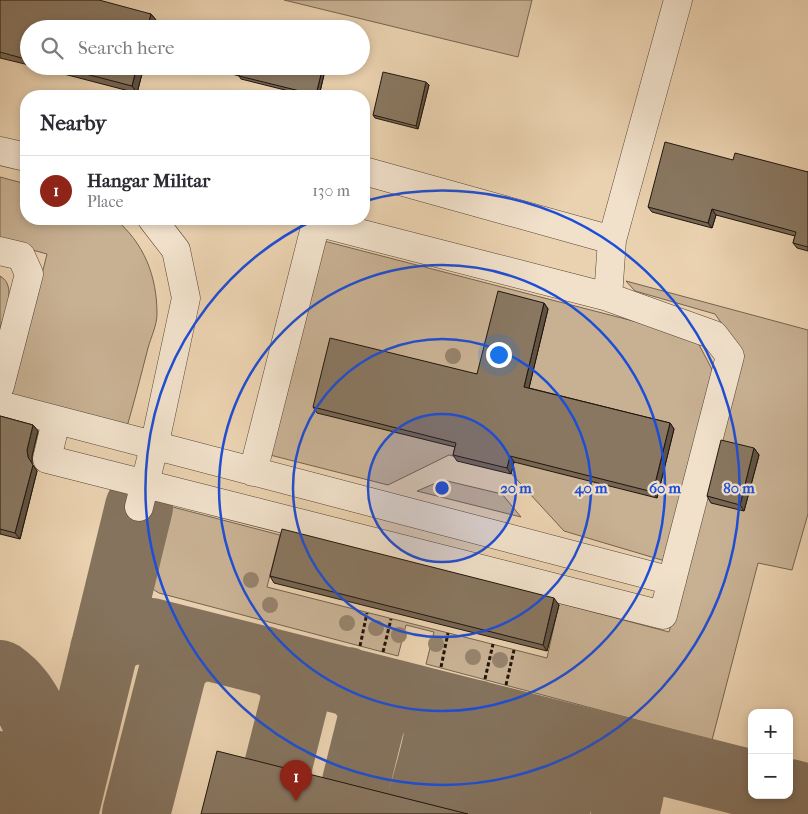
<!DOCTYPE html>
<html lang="en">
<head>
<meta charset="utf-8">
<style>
  :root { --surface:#fff; --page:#f2f2f3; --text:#2b2b33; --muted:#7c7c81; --line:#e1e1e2; --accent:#8f2418 }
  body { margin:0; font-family:"IM FELL French Canon",serif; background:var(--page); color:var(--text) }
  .controls { position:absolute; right:15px; bottom:15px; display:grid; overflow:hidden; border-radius:10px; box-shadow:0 2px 8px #0003 }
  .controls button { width:45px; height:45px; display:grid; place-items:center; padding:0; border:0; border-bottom:1px solid var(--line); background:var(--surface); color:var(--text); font:25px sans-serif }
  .you { position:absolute; left:498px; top:354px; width:18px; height:18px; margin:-12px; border:4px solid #fff; border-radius:50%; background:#1a73e8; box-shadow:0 0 0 8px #1a73e833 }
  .badge { display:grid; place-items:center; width:32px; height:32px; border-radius:50%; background:var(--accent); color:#fff; font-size:16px; font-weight:700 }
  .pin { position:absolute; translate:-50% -41px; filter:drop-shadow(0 1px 2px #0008) }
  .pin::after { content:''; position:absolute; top:26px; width:18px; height:15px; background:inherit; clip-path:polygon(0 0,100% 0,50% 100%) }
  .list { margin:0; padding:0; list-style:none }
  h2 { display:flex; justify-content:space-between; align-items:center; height:65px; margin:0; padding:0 20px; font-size:21px }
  h2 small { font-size:16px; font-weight:400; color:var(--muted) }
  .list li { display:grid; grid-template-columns:32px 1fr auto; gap:15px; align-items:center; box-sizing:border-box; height:70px; padding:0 20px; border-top:1px solid var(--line) }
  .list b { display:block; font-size:19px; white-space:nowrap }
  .list p { margin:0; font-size:16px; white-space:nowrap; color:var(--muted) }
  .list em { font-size:16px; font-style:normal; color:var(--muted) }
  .icon { flex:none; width:28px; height:28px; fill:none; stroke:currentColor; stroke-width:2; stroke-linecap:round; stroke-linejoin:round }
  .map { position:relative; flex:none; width:808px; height:814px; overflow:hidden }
  .search { position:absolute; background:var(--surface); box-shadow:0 2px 8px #0003; left:20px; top:20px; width:350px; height:55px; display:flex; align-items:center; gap:12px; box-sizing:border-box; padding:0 18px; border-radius:28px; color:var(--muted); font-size:19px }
  .panel { position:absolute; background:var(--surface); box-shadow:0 2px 8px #0003; left:20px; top:90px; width:350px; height:135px; border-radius:20px }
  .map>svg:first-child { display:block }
</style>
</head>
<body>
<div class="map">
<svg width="808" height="814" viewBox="0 0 808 814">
  <rect width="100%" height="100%" fill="#ead1af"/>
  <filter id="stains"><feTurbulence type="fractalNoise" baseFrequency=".004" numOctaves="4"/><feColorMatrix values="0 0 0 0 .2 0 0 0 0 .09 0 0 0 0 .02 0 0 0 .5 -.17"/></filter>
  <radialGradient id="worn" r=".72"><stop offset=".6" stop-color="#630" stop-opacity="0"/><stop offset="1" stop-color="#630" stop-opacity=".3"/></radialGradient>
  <path fill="#c8b193" stroke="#746350" d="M284,0h248l-14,57z
    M0,177l26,7v35h89c29,24 42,57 42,95 0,11 -6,23 -9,34 -7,27 -14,55 -22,82l-115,-32 36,-144 -47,-13z
    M324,241l371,96 21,40 -51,184 -101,-30 -56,-61 -59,-15 -61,30 -118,-30z
    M0,276c18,10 4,38 0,53z
    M626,281l182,49v184l-16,56 -34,-7 -46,177 -286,-76 8,-32 -28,-7 -8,31 -239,-63c-9,-5 -11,-9 -11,-18l17,-70 115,30 -13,52 280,71 12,-55 110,29 75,-277 -29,-41 -80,-23z
    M443,480l59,14 19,23 -104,-26z"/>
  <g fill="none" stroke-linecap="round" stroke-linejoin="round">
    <path stroke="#85735e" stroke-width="68" d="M104,649c15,-16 25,-21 47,-17l601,152
      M264,660c21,8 29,17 31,39l-29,115
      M0,674c7,5 14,11 20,19 14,18 50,98 45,119
      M347,681l10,6 12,13 3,18 -24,96
      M415,699c10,7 20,14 22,27 3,16 -15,69 -19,88
      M477,714c18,10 26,20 24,41l-15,59
      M542,731c37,19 21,51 13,83
      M606,747c33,13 26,40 19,67
      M0,765l22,22 17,27
      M789,793l19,5
      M66,806l73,-299
      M136,814l37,-144c9,-16 20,-22 38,-23"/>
    <g stroke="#524436" stroke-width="29">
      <path id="minor" d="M0,151l26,6
        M364,171l248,69
        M316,222l292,75
        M0,251l21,5 8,18 -29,112
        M0,405l672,176
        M56,421l-9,38 616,156 67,-259 -16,-21 -106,-38 4,-57 66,-240
        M253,472l64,-253
        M139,507l15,-60 32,-149 -10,-48 -24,-31"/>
    </g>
    <path stroke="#20150d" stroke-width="3" stroke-dasharray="4 2.5" stroke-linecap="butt" d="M360,646l7,-33
      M383,652l8,-33
      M441,667l7,-34
      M485,679l8,-35
      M506,685l8,-35"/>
    <use href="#minor" stroke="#f1e1cb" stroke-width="28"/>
  </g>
  <g fill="#96836c">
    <circle cx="453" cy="356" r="8"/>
    <circle cx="251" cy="580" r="8"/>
    <circle cx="270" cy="605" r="8"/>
    <circle cx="347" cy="623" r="8"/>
    <circle cx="376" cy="628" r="8"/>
    <circle cx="399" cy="635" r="8"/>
    <circle cx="436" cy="644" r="8"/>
    <circle cx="473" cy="657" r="8"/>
    <circle cx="500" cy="660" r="8"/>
  </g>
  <path fill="#766653" stroke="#20150d" d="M0,0l151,14 5,6 -2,9h-125v36l-29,-7z
    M33,66h111l-7,27z
    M204,66h122l-7,30h-10l-68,-17 -2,-3z
    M429,85l-11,44 -43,-11 -2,-3z
    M733,160l75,12v79l-11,-3 -4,-5 2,-7 -79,-21 -4,13 -60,-16 -4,-5z
    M544,303l4,6 -19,79 141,35 4,6 -17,69 -143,-36 -3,12 -54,-13 -4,-6 2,-8 -138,-34 -4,-6 164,-33z
    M0,416l33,9 5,6 -6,25v8l5,7 -17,68 -20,-5z
    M754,448l5,7 -15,56 -33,-8 -4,-7z
    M270,576l289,29 -12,46 -273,-68z"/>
  <path fill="#605344" stroke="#20150d" d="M151,14l5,6 -2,9h-7z
    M137,66h7l-7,27 -5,-7z
    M323,66h3l-7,30h-3v-1z
    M426,82l3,3 -11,44 -2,-3z
    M712,209l4,6 -4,13 -4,-5z
    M544,303l4,6 -20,83 -4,-5z
    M670,423l4,6 -17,69 -4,-6z
    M33,425l5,6 -6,25v8l-4,-7 -1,-7z
    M754,448l5,7 -15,56 -4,-6z
    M510,456l4,6 -3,12 -4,-6z
    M33,465l4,6 -17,68 -5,-6z
    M554,598l5,7 -12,46 -4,-6z"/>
  <path fill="#897761" stroke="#20150d" d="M0,0h99l52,14 -4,15h-118v31l-29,-8z
    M55,66h82l-5,20z
    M213,66h110l-7,29 -77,-19 1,-3z
    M383,72l43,10 -10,44 -43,-11z
    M665,142l68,18 2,-7 73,19v75l-15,-4 3,-11 -84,-23 -4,14 -60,-16z
    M498,291l46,12 -20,84 146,36 -17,69 -143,-36 -3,12 -54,-13 3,-12 -143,-36 17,-69 147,36z
    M0,416l33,9 -6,25 1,7 5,8 -18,68 -15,-4z
    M721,440l33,8 -14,57 -33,-9z
    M282,529l272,69 -11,47 -273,-69z
    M217,751l251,63h-267z"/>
  <circle cx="442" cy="488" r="74" fill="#1d4ed8" fill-opacity=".12"/>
  <g fill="none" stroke="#1d4ed8" stroke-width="2.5">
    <circle cx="442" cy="488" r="74"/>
    <circle cx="442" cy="488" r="149"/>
    <circle cx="442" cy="488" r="223"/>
    <path d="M365 201A297 297 0 1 1 316 219"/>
  </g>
  <circle cx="442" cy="488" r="8" fill="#1d4ed8" stroke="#f1e1cb" stroke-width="2.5"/>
  <g font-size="15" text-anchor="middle" font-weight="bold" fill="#1d4ed8" stroke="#f1e1cb" stroke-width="4.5" stroke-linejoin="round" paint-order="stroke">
    <text x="516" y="493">20 m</text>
    <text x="591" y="493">40 m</text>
    <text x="665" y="493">60 m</text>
    <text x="739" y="493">80 m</text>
  </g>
  <rect width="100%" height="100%" filter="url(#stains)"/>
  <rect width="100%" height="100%" fill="url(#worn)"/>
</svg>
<div class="controls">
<button>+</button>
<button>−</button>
</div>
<div class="you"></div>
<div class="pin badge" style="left:296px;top:801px">1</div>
<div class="search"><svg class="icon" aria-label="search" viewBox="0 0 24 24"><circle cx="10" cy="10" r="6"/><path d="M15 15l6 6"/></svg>Search here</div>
<section class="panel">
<h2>Nearby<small></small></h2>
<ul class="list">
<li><span class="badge">1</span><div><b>Hangar Militar</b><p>Place</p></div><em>130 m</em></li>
</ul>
</section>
</div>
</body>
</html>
